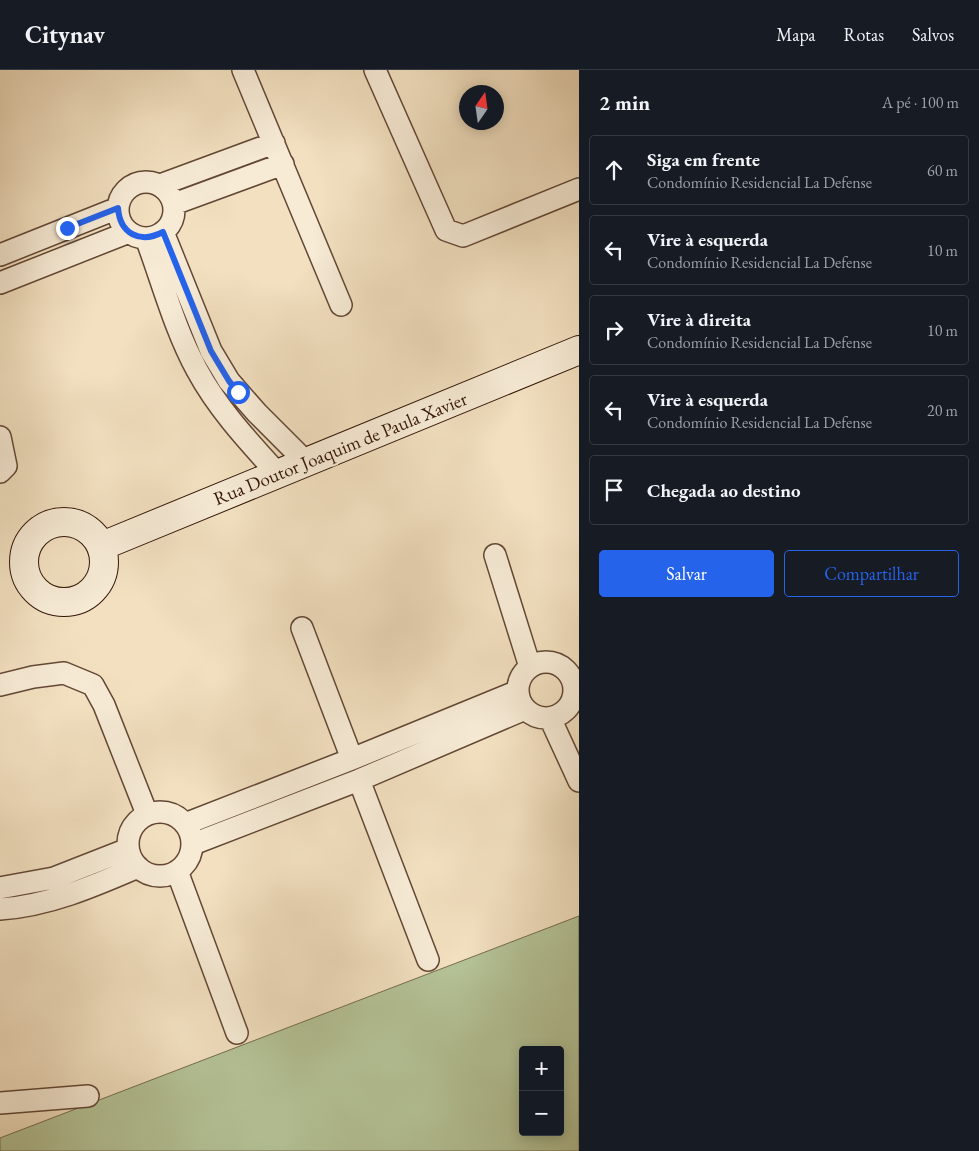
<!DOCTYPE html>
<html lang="pt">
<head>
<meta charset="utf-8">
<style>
  :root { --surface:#171b24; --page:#242831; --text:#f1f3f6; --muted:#9ea1a6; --line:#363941; --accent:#2563eb }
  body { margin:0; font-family:"EB Garamond",serif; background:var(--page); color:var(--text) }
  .controls { position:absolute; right:15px; bottom:15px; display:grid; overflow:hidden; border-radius:5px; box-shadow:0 2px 12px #0003 }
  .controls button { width:45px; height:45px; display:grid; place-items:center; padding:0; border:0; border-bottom:1px solid var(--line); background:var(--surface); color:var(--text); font:25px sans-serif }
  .compass { position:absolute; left:459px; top:15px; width:45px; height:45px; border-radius:50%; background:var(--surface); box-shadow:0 2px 12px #0003; rotate:13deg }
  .stop { position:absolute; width:15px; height:15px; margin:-11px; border:4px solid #2563eb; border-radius:50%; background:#fff }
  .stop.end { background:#2563eb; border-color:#fff; box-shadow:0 1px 5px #0008 }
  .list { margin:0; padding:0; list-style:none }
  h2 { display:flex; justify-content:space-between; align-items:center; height:65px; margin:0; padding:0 20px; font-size:21px }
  h2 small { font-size:16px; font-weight:400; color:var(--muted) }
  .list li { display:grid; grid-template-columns:32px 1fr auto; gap:15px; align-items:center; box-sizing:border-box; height:70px; margin:0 10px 10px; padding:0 10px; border:1px solid var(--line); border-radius:5px }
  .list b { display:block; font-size:19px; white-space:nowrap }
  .list p { margin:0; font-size:16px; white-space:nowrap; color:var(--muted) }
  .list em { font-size:16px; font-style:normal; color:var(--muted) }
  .actions { display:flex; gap:10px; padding:15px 20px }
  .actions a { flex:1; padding:11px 0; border:1px solid var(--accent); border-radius:5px; text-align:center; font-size:18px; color:var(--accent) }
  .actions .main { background:var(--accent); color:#fff }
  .icon { flex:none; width:28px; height:28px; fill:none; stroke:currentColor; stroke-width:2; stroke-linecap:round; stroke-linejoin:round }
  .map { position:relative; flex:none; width:579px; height:1081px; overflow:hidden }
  header { display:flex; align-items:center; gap:30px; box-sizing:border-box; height:70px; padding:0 25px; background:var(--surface); border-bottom:1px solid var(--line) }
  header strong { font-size:24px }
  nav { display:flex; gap:28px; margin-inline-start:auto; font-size:18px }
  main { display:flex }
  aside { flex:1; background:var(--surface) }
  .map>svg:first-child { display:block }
</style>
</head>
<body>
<header>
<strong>Citynav</strong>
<nav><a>Mapa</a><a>Rotas</a><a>Salvos</a></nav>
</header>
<main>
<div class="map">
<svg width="579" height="1081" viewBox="0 0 579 1081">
  <rect width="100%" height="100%" fill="#f2e0c0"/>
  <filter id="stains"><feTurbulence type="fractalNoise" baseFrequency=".004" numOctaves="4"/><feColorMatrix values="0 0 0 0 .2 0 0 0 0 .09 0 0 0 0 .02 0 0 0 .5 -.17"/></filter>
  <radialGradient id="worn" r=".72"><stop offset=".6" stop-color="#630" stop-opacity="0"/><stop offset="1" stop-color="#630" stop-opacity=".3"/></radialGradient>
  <path fill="#b4c397" stroke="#746c4f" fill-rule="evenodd" d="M579,846v235h-579v-13zM523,980h37v82h-37z"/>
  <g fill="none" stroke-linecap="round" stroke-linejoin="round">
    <g stroke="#634735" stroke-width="24">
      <path id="street" d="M243,0l98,235
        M375,0l71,160 17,6 116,-47
        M118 140a28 28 0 1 1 56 0a28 28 0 1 1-56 0Z
        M160,115l114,-42
        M174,134l109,-40
        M163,162l48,119 18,30 28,32 49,49
        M146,168c16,43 29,92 51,132 21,39 51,71 80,103
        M0,185l118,-47
        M0,213l129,-51
        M0,367l6,29 -6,6
        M495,485l35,112
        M302,558l50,131
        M518 620a28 28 0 1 1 56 0a28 28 0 1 1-56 0Z
        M0,615l33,-8 31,-4 29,12 11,20 43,109
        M550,648l29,63
        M359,710l69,180
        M128 774a32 32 0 1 1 64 0a32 32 0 1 1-64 0Z
        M185,754l167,-65 166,-68
        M193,774l166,-64 166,-71
        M177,801l60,162
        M0,818l54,-10 74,-29
        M0,839c48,-3 94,-23 138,-42
        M0,1033l88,-7"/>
    </g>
    <g stroke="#331407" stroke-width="30">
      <path id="secondary" d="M24 492a40 40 0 1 1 80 0a40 40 0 1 1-80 0Z
        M102,476l477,-196"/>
    </g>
    <use href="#street" stroke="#f7ebd6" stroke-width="21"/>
    <use href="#secondary" stroke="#f7ebd6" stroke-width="28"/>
  </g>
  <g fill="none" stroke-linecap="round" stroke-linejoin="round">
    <path stroke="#2563eb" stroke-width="6" d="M67,158l51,-20c2,26 22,36 45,24l48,119 18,30 9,11"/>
  </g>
  <g text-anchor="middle" stroke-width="4.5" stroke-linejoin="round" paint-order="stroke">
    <g font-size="19" fill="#331407" stroke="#f7ebd6">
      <text transform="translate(340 378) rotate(-22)" y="7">Rua Doutor Joaquim de Paula Xavier</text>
    </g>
  </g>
  <rect width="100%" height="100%" filter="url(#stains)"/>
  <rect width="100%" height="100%" fill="url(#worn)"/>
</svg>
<div class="controls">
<button>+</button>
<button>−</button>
</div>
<svg class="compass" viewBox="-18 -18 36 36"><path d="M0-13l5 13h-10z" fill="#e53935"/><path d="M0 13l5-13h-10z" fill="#9ea1a6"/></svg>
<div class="stop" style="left:238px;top:322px"></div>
<div class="stop end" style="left:67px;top:158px"></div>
</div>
<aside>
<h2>2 min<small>A pé · 100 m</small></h2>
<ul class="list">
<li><svg class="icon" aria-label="ahead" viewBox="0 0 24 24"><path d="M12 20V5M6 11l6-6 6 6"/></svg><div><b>Siga em frente</b><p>Condomínio Residencial La Defense</p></div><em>60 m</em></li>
<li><svg class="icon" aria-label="left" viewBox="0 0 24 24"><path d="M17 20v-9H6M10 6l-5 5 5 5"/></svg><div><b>Vire à esquerda</b><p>Condomínio Residencial La Defense</p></div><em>10 m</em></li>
<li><svg class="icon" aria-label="right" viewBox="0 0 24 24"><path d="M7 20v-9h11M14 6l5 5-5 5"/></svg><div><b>Vire à direita</b><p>Condomínio Residencial La Defense</p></div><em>10 m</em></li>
<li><svg class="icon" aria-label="left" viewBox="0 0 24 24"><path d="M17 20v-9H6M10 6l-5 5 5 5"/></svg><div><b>Vire à esquerda</b><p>Condomínio Residencial La Defense</p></div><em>20 m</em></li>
<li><svg class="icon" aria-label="arrive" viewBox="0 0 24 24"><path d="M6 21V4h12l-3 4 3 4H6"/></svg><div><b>Chegada ao destino</b></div></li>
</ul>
<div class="actions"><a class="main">Salvar</a><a>Compartilhar</a></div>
</aside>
</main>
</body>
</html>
